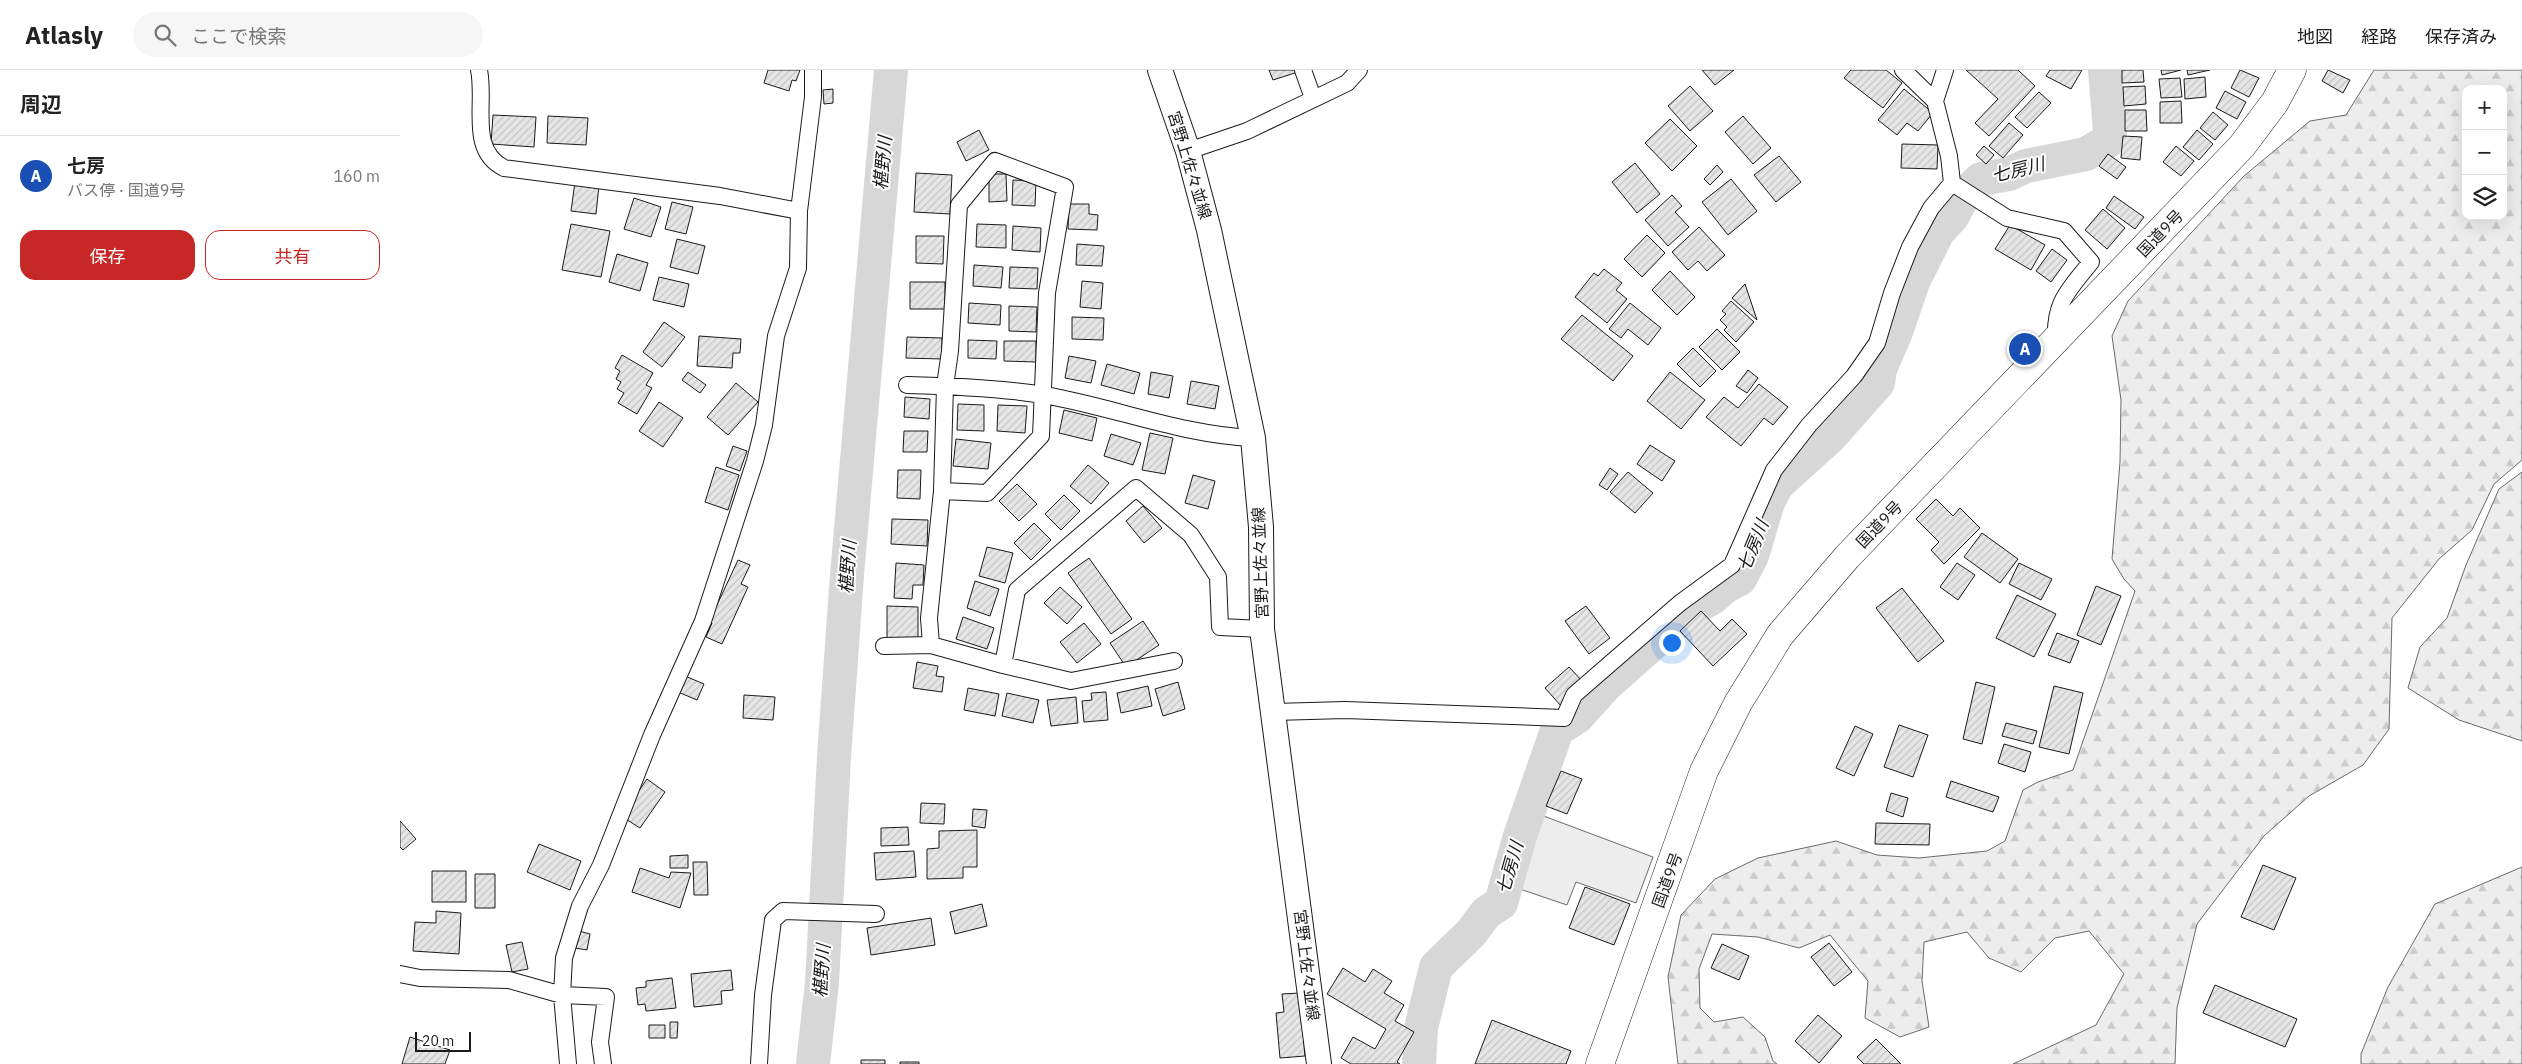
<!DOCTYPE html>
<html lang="ja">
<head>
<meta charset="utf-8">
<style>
  :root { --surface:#fff; --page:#f6f6f6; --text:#222; --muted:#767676; --line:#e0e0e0; --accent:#c62828 }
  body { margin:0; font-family:"IBM Plex Sans","Noto Sans JP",sans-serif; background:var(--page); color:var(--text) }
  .controls { position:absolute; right:15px; top:15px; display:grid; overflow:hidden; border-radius:10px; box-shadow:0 5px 20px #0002 }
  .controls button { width:45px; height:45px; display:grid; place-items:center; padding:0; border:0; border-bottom:1px solid var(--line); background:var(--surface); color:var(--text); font:25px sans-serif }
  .scale { position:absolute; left:15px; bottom:12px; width:56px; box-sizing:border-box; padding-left:5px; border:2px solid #1a1a1a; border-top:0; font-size:14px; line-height:18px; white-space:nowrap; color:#1a1a1a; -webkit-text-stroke:4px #fff; paint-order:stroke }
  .you { position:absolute; left:1271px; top:572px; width:18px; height:18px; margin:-12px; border:4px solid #fff; border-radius:50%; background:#1a73e8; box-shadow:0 0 0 8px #1a73e833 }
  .badge { display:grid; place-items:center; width:32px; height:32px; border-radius:50%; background:var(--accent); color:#fff; font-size:16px; font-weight:700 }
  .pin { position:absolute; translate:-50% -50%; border:2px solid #fff; box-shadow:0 1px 5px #0006 }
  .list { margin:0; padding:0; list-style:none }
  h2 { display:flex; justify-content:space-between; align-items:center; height:65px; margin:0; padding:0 20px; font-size:21px }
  h2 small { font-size:16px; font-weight:400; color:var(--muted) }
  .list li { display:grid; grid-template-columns:32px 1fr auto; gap:15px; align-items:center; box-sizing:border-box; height:80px; padding:0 20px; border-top:1px solid var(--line) }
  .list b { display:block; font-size:19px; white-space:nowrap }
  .list p { margin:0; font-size:16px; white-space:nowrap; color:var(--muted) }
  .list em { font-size:16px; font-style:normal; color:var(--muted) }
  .actions { display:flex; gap:10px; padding:15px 20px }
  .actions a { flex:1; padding:11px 0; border:1px solid var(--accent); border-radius:15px; text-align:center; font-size:18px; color:var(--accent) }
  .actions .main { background:var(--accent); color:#fff }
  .icon { flex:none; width:28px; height:28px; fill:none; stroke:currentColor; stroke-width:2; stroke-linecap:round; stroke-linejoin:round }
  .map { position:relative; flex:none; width:2122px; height:994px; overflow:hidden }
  header { display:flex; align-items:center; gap:30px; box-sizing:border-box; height:70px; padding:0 25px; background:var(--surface); border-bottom:1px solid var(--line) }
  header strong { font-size:24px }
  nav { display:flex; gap:28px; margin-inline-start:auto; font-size:18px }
  .search { width:350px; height:45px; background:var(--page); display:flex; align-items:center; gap:12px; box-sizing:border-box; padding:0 18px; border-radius:28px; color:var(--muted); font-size:19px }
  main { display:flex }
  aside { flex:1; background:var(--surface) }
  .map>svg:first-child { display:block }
</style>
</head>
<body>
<header>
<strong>Atlasly</strong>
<div class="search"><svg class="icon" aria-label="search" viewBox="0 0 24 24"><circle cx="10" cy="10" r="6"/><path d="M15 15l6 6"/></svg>ここで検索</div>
<nav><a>地図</a><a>経路</a><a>保存済み</a></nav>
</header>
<main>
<aside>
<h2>周辺<small></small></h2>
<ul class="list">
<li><span class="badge" style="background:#1a4fb4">A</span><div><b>七房</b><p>バス停 · 国道9号</p></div><em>160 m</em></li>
</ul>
<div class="actions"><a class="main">保存</a><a>共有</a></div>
</aside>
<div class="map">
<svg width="2122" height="994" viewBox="0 0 2122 994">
  <defs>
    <pattern id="forest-firs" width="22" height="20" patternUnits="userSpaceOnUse" patternTransform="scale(1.25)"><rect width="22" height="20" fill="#ededed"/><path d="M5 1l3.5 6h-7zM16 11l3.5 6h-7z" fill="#cbcbcb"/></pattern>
    <pattern id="building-hatch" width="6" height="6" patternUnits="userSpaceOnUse" patternTransform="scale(1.25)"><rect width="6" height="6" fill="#e6e6e6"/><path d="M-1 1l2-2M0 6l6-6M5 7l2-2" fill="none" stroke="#c5c5c5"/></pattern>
  </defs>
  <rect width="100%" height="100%" fill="#fff"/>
  <path fill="url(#forest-firs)" stroke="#6a6a6a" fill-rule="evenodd" d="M1974,0h148v390l-28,24 -22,46 -33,29 -47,59 -3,111 -26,36 -54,31 -45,40 -67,88 -20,84 -2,56h-162l83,-39 28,-51 -35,-43 -34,7 -34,34 -32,-14 -22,-26 -43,10 -2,39 7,46 -29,10 -35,-19 3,-37 -38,-46 -31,13 -41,-11 -46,-3 -13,35 1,39 14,14 29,-5 22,20 8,24 4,3h-99l-10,-87 13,-62 34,-36 43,-21 78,-17 41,14 42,3 68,-7 18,-10 18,-51 15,-8 35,-12 62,-179 -11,-12 -12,-20 8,-97 1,-62 -9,-64 16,-35 116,-125 66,-55 36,-6zM2066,19h37v127h-37z
    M2122,402v269l-63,-21 -51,-32 12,-41 27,-29 19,-53 33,-76z
    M2122,797v197h-161v-10l27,-67 47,-83z"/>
  <path fill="#ededed" stroke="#6a6a6a" d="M1133,742l120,45 -17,46 -60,-21 -9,23 -59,-20z"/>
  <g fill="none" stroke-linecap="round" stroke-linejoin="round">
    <path stroke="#d7d7d7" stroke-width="34" d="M413,994l9,-81 12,-226 13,-182 44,-505
      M1019,994l2,-36 15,-61 35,-34 15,-20 15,-10 19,-67 37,-106 20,-13 28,-31 84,-75 23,-13 14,-12 14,-7 12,-23 16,-54 9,-17 53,-48 48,-54 2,-14 16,-37 17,-50 25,-50 14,-15 12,-22 17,-16 28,-5 17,-8 60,-12 22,-13 2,-9 -5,-62"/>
  </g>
  <path fill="url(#building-hatch)" stroke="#1a1a1a" d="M368,0h32l-4,11 -4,-1 -3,11 -25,-8z
    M869,0h29v2l-25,8z
    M1302,0h32l-19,15z
    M1451,0h35l16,13 -19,25 -39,-30z
    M1566,0h52l17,16 -46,50 -14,-13 23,-24z
    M1650,0h32l-11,19 -25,-13z
    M1722,0h21l1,12 -22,1z
    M1761,0h20l-19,5z
    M1787,0h23l-22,5z
    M1840,0l19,8 -10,19 -18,-9z
    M1928,0l22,10 -7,13 -21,-12z
    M1805,7l1,20 -21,2 -1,-20z
    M1780,8l2,19 -21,1 -2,-19z
    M1290,16l23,25 -23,20 -22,-25z
    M1745,16l1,18 -22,2 -1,-19z
    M433,19v14l-9,1 -1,-14z
    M1504,19l29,24 -15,18 -11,-8 -10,12 -19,-15z
    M1825,21l21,11 -9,17 -21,-11z
    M1639,22l12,11 -24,25 -12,-11z
    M1781,31l1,22h-22v-21z
    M1725,40h21l1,21h-22z
    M1813,42l15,13 -13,15 -15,-12z
    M93,45l43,2 -2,30 -43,-3z
    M148,46l40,2 -2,27 -39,-2z
    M1343,46l28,32 -18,16 -28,-32z
    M1270,49l27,27 -25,25 -27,-28z
    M1609,53l14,12 -20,23 -14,-12z
    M579,60l10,20 -23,11 -9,-19z
    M1797,60l16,14 -14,16 -16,-13z
    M1723,66l19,1 -2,23 -19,-2z
    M1502,74l36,1 -1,24 -36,-1z
    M1584,76l10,9 -8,9 -10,-9z
    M1776,76l18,15 -13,15 -18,-14z
    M1708,84l18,13 -9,12 -18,-13z
    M1379,86l22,26 -25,20 -22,-27z
    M1235,93l25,31 -23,19 -25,-31z
    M1317,95l6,7 -13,13 -6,-6z
    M516,103l36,2 -2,39 -36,-2z
    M589,104h17l1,27 -18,1z
    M1331,109l26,32 -29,24 -26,-33z
    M613,110l23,1 -1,25 -23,-1z
    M175,112l24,3 -3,29 -25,-3z
    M1272,125l10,11 -7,6 14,15 -21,19 -23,-26z
    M1714,126l30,21 -9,12 -29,-21z
    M234,128l27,9 -10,30 -27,-8z
    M272,132l21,5 -7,27 -21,-5z
    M669,134h20v10l9,1 -1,15 -29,-1z
    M1703,139l22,19 -18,21 -22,-19z
    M171,154l39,7 -9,46 -39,-7z
    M577,154l29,1v23l-30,-1z
    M1610,155l35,20 -14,25 -36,-21z
    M613,156l28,2 -1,24 -28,-2z
    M1299,157l26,28 -18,16 -9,-10 -10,9 -16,-18z
    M1247,165l18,18 -23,24 -18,-18z
    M516,166h28l-1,28 -27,-1z
    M277,169l28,7 -7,28 -28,-7z
    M677,174l27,2 -2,20 -26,-1z
    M1652,179l15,11 -16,22 -15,-11z
    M217,184l31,9 -8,28 -31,-9z
    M574,195l29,2 -2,21 -28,-2z
    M610,197l28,1 -1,21 -28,-1z
    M1204,199l18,14 -6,7 11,9 -20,24 -32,-26 19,-24 4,3z
    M1270,201l25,26 -18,18 -25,-25z
    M259,207l30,7 -5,23 -31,-7z
    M682,211l21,2 -2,26 -21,-2z
    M510,212h35v27h-35z
    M1345,214l12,36 -25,-22z
    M1331,231l23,21 -18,20 -12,-12 3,-3 -7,-7 6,-6 -4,-3z
    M569,233l32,2 -1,20 -32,-2z
    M1230,233l31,25 -13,17 -20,-16 -7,9 -12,-9z
    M609,236l28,1 -1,25 -27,-1z
    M1182,245l51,41 -20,25 -52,-42z
    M672,247l32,1 -1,22 -31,-1z
    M264,252l21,15 -23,30 -19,-15z
    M1317,259l23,23 -18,18 -23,-23z
    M299,266l42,3 -1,14h-7l-1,15 -35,-2z
    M507,267l35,1v21l-36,-1z
    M568,270l29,1 -1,18 -28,-1z
    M604,271h32v21l-32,-1z
    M1293,278l23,23 -16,16 -23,-23z
    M222,285l31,18 -7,12 6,3 -15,26 -19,-11 6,-10 -7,-4 4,-7 -5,-3 4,-8 -5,-3z
    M669,286l27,5 -5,22 -26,-5z
    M707,294l33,9 -6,21 -33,-9z
    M1348,300l10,8 -11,15 -11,-7z
    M288,302l18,13 -6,8 -18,-13z
    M751,302l22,4 -4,22 -21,-4z
    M1270,302l35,28 -24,29 -34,-28z
    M791,311l28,5 -4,23 -28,-5z
    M336,313l22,19 -30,33 -21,-18z
    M1359,314l29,23 -15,18 -9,-7 -23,28 -35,-29 18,-20 14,11z
    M505,327l25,2 -1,20 -25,-2z
    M259,332l24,16 -20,29 -24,-16z
    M558,334l26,1v26l-27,-1z
    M598,335l29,1 -2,27 -28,-2z
    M664,340l33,8 -5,23 -33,-8z
    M504,361h24l-1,21h-24z
    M750,363l23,5 -8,36 -23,-4z
    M711,364l30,9 -8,22 -29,-9z
    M556,369l35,4 -3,26 -35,-3z
    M1250,375l25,16 -13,20 -25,-17z
    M333,376l14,5 -7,20 -14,-5z
    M688,395l21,18 -18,21 -21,-18z
    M316,397l23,8 -11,35 -23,-8z
    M1210,398l8,6 -11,16 -8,-5z
    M498,400h23l-1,29 -23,-1z
    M1228,402l25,21 -18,20 -25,-21z
    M793,405l22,6 -7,28 -23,-6z
    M617,414l20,20 -18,17 -20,-20z
    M664,425l16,16 -19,19 -16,-16z
    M1536,429l17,17 7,-8 20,20 -36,36 -13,-14 8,-8 -23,-23z
    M743,436l19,22 -18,15 -18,-22z
    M492,449l36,1 -1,26 -36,-2z
    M634,453l17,17 -20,20 -17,-17z
    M1582,463l36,26 -18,24 -36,-26z
    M587,477l26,6 -8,30 -26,-7z
    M689,488l43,61 -21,15 -43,-61z
    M338,490l12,5 -9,19 7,3 -26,57 -16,-7 6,-14 -3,-1z
    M496,493l28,2 -1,20h-10l-1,14 -18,-1z
    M1557,493l18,12 -17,25 -18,-13z
    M1619,493l33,16 -11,21 -32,-16z
    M575,511l24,8 -9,27 -23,-8z
    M1696,516l25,10 -20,49 -24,-10z
    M660,517l22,20 -15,17 -23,-21z
    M1502,518l42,53 -26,21 -42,-54z
    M1617,525l39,19 -22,43 -38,-19z
    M487,536l31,1v34h-31z
    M1186,536l24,32 -21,16 -24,-33z
    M1301,541l19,20 12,-12 15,15 -34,32 -33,-35z
    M563,547l31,11 -7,21 -31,-10z
    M743,551l16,24 -33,22 -16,-24z
    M684,553l17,21 -24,19 -17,-21z
    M1657,563l22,8 -9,22 -22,-8z
    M517,592l21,4 -2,10 8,1 -2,15 -29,-4z
    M1169,597l17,18 -24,22 -17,-19z
    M285,606l19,8 -7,16 -19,-8z
    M778,612l7,27 -22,7 -8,-27z
    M1576,612l19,5 -13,57 -19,-5z
    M748,616l4,20 -31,7 -4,-20z
    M1654,616l29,7 -14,61 -30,-7z
    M568,618l31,6 -4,22 -31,-6z
    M706,622l2,28 -24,2 -2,-21 10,-1 -1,-7z
    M607,623l32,7 -6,23 -31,-7z
    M344,625l31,2 -2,23 -30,-2z
    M676,627l2,26 -27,3 -4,-26z
    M1606,653l31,8 -4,13 -31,-8z
    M1499,655l29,10 -15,42 -29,-10z
    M1455,656l18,8 -19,42 -18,-8z
    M1604,674l27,8 -6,20 -27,-9z
    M1161,701l21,8 -15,35 -21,-8z
    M247,709l18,13 -25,36 -19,-12z
    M1551,711l48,16 -6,15 -47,-15z
    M1491,723l17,5 -5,19 -17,-6z
    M521,733l24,1 -1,20 -24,-1z
    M573,739l14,1 -2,18 -13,-2z
    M0,751l16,18 -13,11 -3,-3z
    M1476,753l54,1 -1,21 -54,-1z
    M508,757l1,18 -28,1v-18z
    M577,760v37h-14v11l-36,1v-30l12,-1v-17z
    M139,774l42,17 -11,29 -43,-18z
    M514,781l2,26 -40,3 -2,-27z
    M288,785v13h-18v-12z
    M293,792h14l1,33h-14z
    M1863,795l33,13 -22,52 -33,-13z
    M240,798l29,10 2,-6 20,1 -11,35 -48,-16z
    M32,801h34v31h-34z
    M75,804h20v34h-20z
    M1185,817l45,17 -16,41 -45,-17z
    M582,834l5,22 -32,8 -5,-22z
    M36,841l25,2 -2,41 -46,-3 2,-29 21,1z
    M531,848l4,27 -64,10 -4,-27z
    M179,861l11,3 -3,16 -12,-2z
    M122,872l6,27 -16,3 -6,-27z
    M1429,873l23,29 -18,14 -23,-29z
    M1322,874l27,12 -10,24 -28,-12z
    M943,898l22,14 8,-13 19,12 -8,12 20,12 -9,16 19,11 -17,30 3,2h-49l-10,-6 12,-21 22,12 11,-20 -59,-35z
    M331,900l2,20 -12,1 1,13 -28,3 -3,-33z
    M272,908l4,30 -30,3 -1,-7 -7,1 -2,-17 10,-1v-6z
    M1815,915l82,34 -12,28 -82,-34z
    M900,923l5,63 -25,2 -4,-45 8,-1 -2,-18z
    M1418,945l24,21 -23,27 -24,-22z
    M1092,950l79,31 -5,13h-91z
    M270,952h8l-1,16h-7z
    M249,955h16v13h-16z
    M10,967l40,13 -5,14h-43z
    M1476,969l25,25h-37l-7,-7z
    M461,990h24v4h-24z
    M500,992h19v2h-19z"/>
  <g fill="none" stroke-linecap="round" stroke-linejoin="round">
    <g stroke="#1a1a1a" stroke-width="18">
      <path id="minor" d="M79,0c7,34 -11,80 25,98l216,28 79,15
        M903,0l10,28
        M1535,31l10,-31
        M788,81l59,-20 100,-48 12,-13
        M1552,113l55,35 57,13 27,31c-23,29 -37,40 -35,79
        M507,315c45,1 92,3 137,10 70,12 137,40 209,43
        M531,575l-2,-27 13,-127 3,-105 5,-35 9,-146 36,-44 70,26 -18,106 -6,143 -54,57 -45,-2
        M484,576l47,-1 72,20 14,-75 119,-102 55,47 27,42 2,50 42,2
        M603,595l68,16 103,-20
        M874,642l71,-2 219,8 10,-23 106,-92 52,-38 42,-95 35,-45 45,-49 23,-33 15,-50 18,-46 21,-39 21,-25 -3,-27 -14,-55 -32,-31
        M0,904l20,4 89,2 53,15 44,2 -6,45 3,22
        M168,994l-6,-69 2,-37 16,-52 21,-41 51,-130 51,-114 52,-160 9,-36 12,-89 22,-68 1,-57 14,-114v-27
        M359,994l4,-69 10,-75 10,-9 93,3"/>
    </g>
    <g stroke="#1a1a1a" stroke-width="26">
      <path id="secondary" d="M760,0l28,81 21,79 44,208 8,89 1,102 57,435"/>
    </g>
    <g stroke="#1a1a1a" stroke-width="29">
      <path id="trunk" d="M1200,994l104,-293 34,-68 42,-68 67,-78 395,-411 33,-44 17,-32"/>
    </g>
    <use href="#minor" stroke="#fff" stroke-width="16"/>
    <use href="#secondary" stroke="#fff" stroke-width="24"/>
    <use href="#trunk" stroke="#fff" stroke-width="28"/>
  </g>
  <g text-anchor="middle" stroke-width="4" stroke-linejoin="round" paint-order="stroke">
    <g font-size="16" fill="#1a1a1a" stroke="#fff">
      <text transform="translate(790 95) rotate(73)" y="6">宮野上佐々並線</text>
      <text transform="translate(1760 163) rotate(-46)" y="6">国道9号</text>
      <text transform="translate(1479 454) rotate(-46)" y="6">国道9号</text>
      <text transform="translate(860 493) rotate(-92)" y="6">宮野上佐々並線</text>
      <text transform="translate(1267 810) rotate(-70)" y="6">国道9号</text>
      <text transform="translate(907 895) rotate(83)" y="6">宮野上佐々並線</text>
    </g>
    <g font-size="18" font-style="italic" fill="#1a1a1a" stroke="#fff">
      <text transform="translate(483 93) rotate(-85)" y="6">椹野川</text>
      <text transform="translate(1618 100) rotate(-14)" y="6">七房川</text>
      <text transform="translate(1353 476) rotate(-68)" y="6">七房川</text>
      <text transform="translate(448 497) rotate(-86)" y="6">椹野川</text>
      <text transform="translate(1110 798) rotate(-74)" y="6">七房川</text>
      <text transform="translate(422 901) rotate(-86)" y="6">椹野川</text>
    </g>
  </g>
</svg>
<div class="controls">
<button>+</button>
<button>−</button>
<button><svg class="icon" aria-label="layers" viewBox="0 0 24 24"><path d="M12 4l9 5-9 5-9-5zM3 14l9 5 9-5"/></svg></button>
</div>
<div class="scale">20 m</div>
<div class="you"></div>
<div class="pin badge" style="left:1625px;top:279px;background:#1a4fb4">A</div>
</div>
</main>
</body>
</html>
